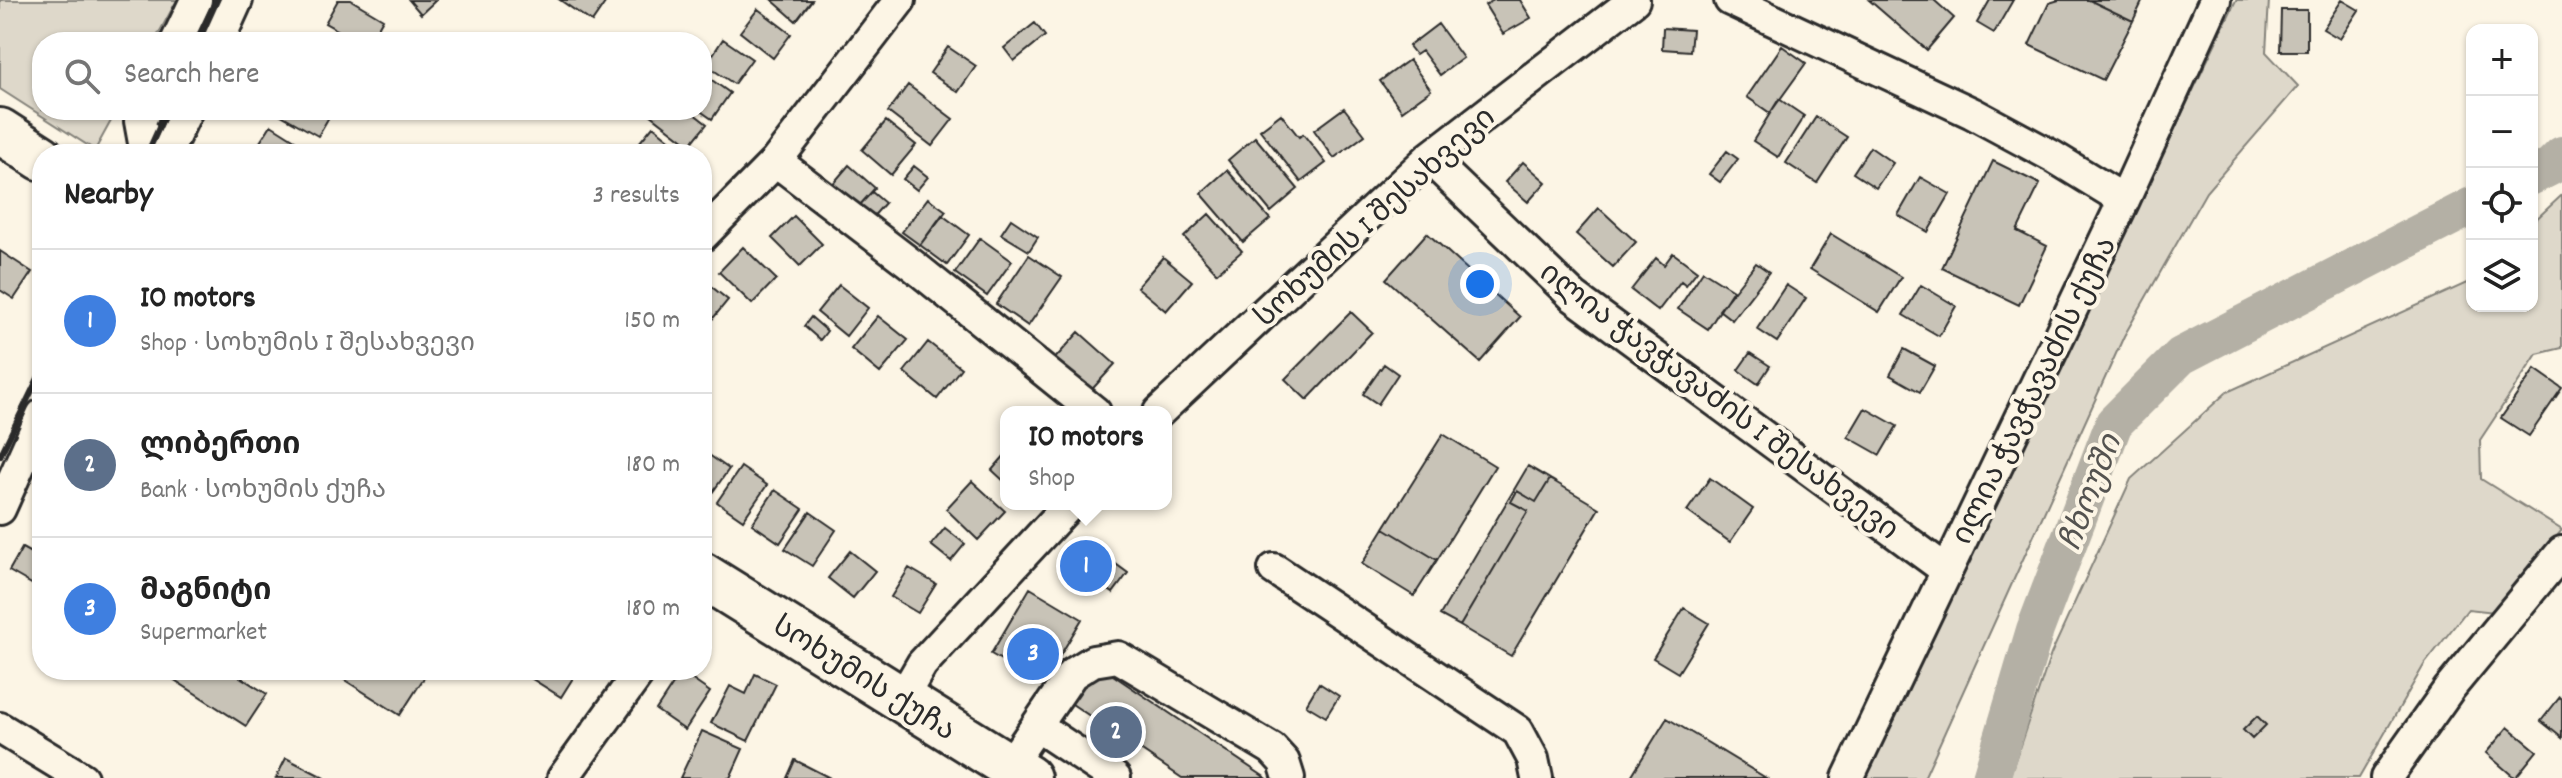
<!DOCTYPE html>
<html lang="en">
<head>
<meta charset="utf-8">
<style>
  :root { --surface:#fff; --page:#f2f2f2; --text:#222; --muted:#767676; --line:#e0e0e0; --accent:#7c3aed }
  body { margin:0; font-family:Dekko,"Noto Sans Georgian",sans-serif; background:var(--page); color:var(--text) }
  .controls { position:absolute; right:24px; top:24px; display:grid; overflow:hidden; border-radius:16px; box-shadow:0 2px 6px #0004 }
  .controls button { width:72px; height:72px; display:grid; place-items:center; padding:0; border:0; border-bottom:2px solid var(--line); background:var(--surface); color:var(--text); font:40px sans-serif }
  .you { position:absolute; left:1480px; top:284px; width:28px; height:28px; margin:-20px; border:6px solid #fff; border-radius:50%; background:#1a73e8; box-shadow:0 0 0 12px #1a73e833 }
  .badge { display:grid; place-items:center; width:52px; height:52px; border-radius:50%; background:var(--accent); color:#fff; font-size:26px; font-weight:700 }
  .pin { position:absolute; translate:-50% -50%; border:4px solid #fff; box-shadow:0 2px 8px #0006 }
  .popup { position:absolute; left:1000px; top:406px; width:172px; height:104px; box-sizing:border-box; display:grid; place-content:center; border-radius:16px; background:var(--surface); filter:drop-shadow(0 2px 6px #0005); font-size:26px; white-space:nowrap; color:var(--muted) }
  .popup b { font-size:30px; color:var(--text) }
  .popup::after { content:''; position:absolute; left:50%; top:100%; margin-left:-16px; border:16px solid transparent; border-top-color:var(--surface) }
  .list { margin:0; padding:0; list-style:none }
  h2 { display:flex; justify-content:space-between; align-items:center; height:104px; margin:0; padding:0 32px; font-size:34px }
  h2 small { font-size:26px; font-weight:400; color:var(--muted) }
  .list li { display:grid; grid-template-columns:52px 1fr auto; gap:24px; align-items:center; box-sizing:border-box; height:144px; padding:0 32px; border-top:2px solid var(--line) }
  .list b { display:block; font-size:30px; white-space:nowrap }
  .list p { margin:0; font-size:26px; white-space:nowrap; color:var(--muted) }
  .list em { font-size:26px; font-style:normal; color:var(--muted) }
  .icon { flex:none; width:44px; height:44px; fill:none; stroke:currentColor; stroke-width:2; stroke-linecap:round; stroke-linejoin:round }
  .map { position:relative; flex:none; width:2562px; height:778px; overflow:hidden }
  .search { position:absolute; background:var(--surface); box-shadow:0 2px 6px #0004; left:32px; top:32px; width:680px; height:88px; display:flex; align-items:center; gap:20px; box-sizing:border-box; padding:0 28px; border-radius:32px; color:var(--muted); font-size:30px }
  .panel { position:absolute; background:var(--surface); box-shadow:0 2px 6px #0004; left:32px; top:144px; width:680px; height:536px; border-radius:32px }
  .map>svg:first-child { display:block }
</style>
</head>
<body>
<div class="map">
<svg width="2562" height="778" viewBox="0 0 2562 778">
  <rect width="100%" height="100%" fill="#fcf5e5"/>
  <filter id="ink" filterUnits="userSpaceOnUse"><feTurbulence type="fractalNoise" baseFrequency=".0125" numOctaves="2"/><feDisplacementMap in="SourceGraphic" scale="16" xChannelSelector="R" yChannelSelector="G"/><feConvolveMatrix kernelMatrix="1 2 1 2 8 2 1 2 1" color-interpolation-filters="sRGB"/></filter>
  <g filter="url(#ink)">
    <path fill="#ded8ca" stroke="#84827a" stroke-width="2" d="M0,0h177l-23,42h-112v68h75l-22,40 -95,-61z
      M2236,0h33l-3,52 32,34 -92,106 -82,144 -200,442h-58z
      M2562,195v153l-25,6 -57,86 1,39 81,51 -67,82 -27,-3 -44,56 -65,113h-350l42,-124 80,-175 96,-87 240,-109 5,-5v28h60v-83z"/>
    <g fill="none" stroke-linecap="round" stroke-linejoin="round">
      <path stroke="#b4b0a5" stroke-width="38" d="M2532,176l18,-9 12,-12
        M1991,778l44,-148 79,-207 67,-67 291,-150"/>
    </g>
    <path fill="#c8c3b7" stroke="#2b2b2b" stroke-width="2" d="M338,0h13l32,19 -13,23h-11l-34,-19z
      M409,0h27l-15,14z
      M560,0h47l-15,22z
      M772,0h40l-16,21z
      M1494,0h26l11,18 -28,16 -18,-29z
      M1869,0h65l20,18 -27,32z
      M1990,0h23l-19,33 -17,-10z
      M2059,0h30l44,21 -30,59 -74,-35 20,-42z
      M2089,0h54l-10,21z
      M2342,0l17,10 -19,29 -17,-10z
      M758,9l33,25 -18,24 -33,-26z
      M2281,10h26v41h-27z
      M1035,23l10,13 -31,25 -10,-13z
      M1438,24l25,34 -23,17 -18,-24 -6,4 -7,-9z
      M1663,28l29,2 -2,21 -28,-2z
      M723,39l29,20 -18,25 -28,-19z
      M1782,46l24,17 -36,50 -23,-16z
      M948,47l28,19 -18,26 -28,-19z
      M1409,60l22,30 -29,21 -22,-30z
      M702,73l28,20 -18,26 -13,-9h3z
      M908,85l45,34 -21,27 -44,-34z
      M1779,99l25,17 -26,41 -25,-16z
      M1344,108l21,27 -31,23 -20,-28z
      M278,110h55l-15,26 -42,-24z
      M653,110h36l18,14 -17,21 -40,-31z
      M1281,114l18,23 4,-3 23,29 -25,19 -41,-52z
      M1816,117l31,20 -30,46 -31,-20z
      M886,121l30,24 -25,30 -29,-25z
      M271,125l38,24 -3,5 -53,-1z
      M653,126l35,28h-58z
      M1255,137l43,52 -27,23 -43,-52z
      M1870,147l23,16 -17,25 -23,-15z
      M1727,151l11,8 -18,23 -11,-8z
      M1993,161l47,23 -23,47 30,15 -28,59 -77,-37z
      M1523,162l23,20 -18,20 -23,-20z
      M849,165l26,23 -24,27 -26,-22z
      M914,166l14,11 -11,13 -14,-11z
      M1227,170l43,49 -27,23 -42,-49z
      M1920,177l30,17 -22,38 -30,-17z
      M872,192l13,11 -14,16 -13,-12z
      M928,198l18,13 -26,34 -18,-13z
      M1599,208l37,34 -23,25 -37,-33z
      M1209,214l33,37 -25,22 -33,-36z
      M942,215l27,20 -22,30 -27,-20z
      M794,216l28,28 -22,22 -28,-28z
      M1011,219l27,18 -9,14 -28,-17z
      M1427,233l93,84 -40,45 -94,-83z
      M1831,234l70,43 -22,35 -69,-43z
      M980,238l32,23 -25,35 -32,-23z
      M743,247l33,32 -24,25 -33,-32z
      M0,251l32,21 -18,27 -14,-9z
      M1673,253l24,18 -11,14 -5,-4 -23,30 -27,-21 25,-32 8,7z
      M1029,255l33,22 -34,49 -32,-22z
      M1163,257l29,24 -26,30 -29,-24z
      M1756,263l13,9 -37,48 -13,-10z
      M1703,271l30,19 -25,39 -30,-20z
      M702,279l26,21 -26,32z
      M839,285l29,23 -22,28 -29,-24z
      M1786,285l20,13 -29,44 -20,-13z
      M1921,285l35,21 -17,30 -36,-21z
      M1351,312l21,20 -65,68 -22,-21z
      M878,316l30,24 -28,33 -29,-24z
      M811,317l16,14 -7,9 -16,-14z
      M1079,332l36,32 -29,32 -36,-32z
      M928,342l33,26 -24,31 -33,-27z
      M1904,349l31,17 -15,26 -30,-17z
      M1750,353l20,13 -12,18 -20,-14z
      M1384,364l14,10 -20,30 -15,-10z
      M2535,369l27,19 -33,48 -28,-18z
      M1865,408l32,18 -17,29 -32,-18z
      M1443,434l52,32 -58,94 -53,-32z
      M702,450l27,19 -22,31 -5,-4z
      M1006,454v29l-14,-13z
      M1528,466l22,13 -14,23 -19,-11 -6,11 17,9 -68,115 -20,-11z
      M741,467l26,18 -24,35 -26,-18z
      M1710,478l43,31 -23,33 -43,-31z
      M1550,479l49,29 -88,148 -51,-30 68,-115 -17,-9 6,-11 19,11z
      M972,481l33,30 -27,29 -32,-31z
      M775,490l28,19 -23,34 -28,-19z
      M810,512l26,18 -24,36 -27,-17z
      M945,528l20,16 -14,17 -20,-16z
      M1384,528l53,32 -23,36 -52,-32z
      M1075,543l12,9 4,-6 37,27 -15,20 -49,-35z
      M22,548l20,11v31l-33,-19z
      M850,551l25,20 -22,27 -25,-20z
      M909,568l27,16 -18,29 -27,-16z
      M1030,588l52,31 -39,65 -52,-30z
      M1684,608l25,15 -31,50 -25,-15z
      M1095,663l171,115h-84l-113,-76z
      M159,670h70l38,24 -21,32z
      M329,670h100l-29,45z
      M518,670h60l-17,27z
      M681,672l29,20 -25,38 -29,-20z
      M755,674l21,10 -28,57 -37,-18 19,-37 16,8z
      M1319,683l20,13 -13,21 -20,-12z
      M2560,697l2,2v39l-21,-17z
      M2257,716l9,9 -14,14 -9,-9z
      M1667,718l99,60h-136z
      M2508,727l29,24 -22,27 -29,-25z
      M702,731l41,18 -13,29h-50z
      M286,758l39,20h-49z
      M795,760l35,18h-43z"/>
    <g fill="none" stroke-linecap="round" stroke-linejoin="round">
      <g stroke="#2b2b2b" stroke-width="36">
        <path id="minor" d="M1730,0l242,113 80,43 72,44
          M176,42l20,-42
          M218,42l19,-42
          M145,110l-5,11 6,33
          M166,154l21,-44
          M1429,158l145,139 372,273
          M776,161l139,106 180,145
          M702,236l74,-75 124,-161
          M1159,412l270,-254 205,-158
          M0,509l42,-94
          M1274,569l244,162 15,28 4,19
          M901,700l21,-36 148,-160
          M1037,726l78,52
          M0,728l82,50
          M1009,766l63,-92 21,-13 25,-4 154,92 12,13 5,16
          M563,778l78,-108
          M1848,778l276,-578 91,-200
          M2386,778l63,-89 113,-137"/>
      </g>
      <g stroke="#2b2b2b" stroke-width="50">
        <path id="highway" d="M0,131l42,27
          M702,575l326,203"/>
      </g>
      <use href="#minor" stroke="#fcf5e5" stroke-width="30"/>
      <use href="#highway" stroke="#fcf5e5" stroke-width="44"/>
      <path stroke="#2b2b2b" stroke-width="6" d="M197,42l19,-42
        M147,154l20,-44
        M0,456l42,-86"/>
    </g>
  </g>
  <g text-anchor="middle" stroke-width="8" stroke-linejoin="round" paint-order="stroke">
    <g font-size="30" fill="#2b2b2b" stroke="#fcf5e5">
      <text transform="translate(1374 216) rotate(-42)" y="10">სოხუმის I შესახვევი</text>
      <text transform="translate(2033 390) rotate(-64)" y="10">ილია ჭავჭავაძის ქუჩა</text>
      <text transform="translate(1720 400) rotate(37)" y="10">ილია ჭავჭავაძის I შესახვევი</text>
      <text transform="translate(865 677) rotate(32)" y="10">სოხუმის ქუჩა</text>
    </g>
    <g font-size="32" font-style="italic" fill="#545350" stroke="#fcf5e5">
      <text transform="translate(2089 492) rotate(-69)" y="11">ჩხოუში</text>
    </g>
  </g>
</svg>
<div class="controls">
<button>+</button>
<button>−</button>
<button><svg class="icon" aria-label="locate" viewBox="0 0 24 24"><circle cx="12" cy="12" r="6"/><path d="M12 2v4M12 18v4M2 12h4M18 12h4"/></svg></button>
<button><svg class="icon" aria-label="layers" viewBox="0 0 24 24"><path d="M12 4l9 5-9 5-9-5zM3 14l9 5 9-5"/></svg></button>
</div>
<div class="you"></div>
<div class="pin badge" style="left:1086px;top:566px;background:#3f7fe0">1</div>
<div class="popup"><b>IO motors</b>Shop</div>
<div class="pin badge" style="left:1116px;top:732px;background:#5c6f8a">2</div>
<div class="pin badge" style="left:1033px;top:654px;background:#3f7fe0">3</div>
<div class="search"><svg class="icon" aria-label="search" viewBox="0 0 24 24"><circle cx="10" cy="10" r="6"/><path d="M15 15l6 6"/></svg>Search here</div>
<section class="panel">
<h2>Nearby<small>3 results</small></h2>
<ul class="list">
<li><span class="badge" style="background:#3f7fe0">1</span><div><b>IO motors</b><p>Shop · სოხუმის I შესახვევი</p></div><em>150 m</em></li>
<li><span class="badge" style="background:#5c6f8a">2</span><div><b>ლიბერთი</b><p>Bank · სოხუმის ქუჩა</p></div><em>180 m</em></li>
<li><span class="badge" style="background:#3f7fe0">3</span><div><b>მაგნიტი</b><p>Supermarket</p></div><em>180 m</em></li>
</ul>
</section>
</div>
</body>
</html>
